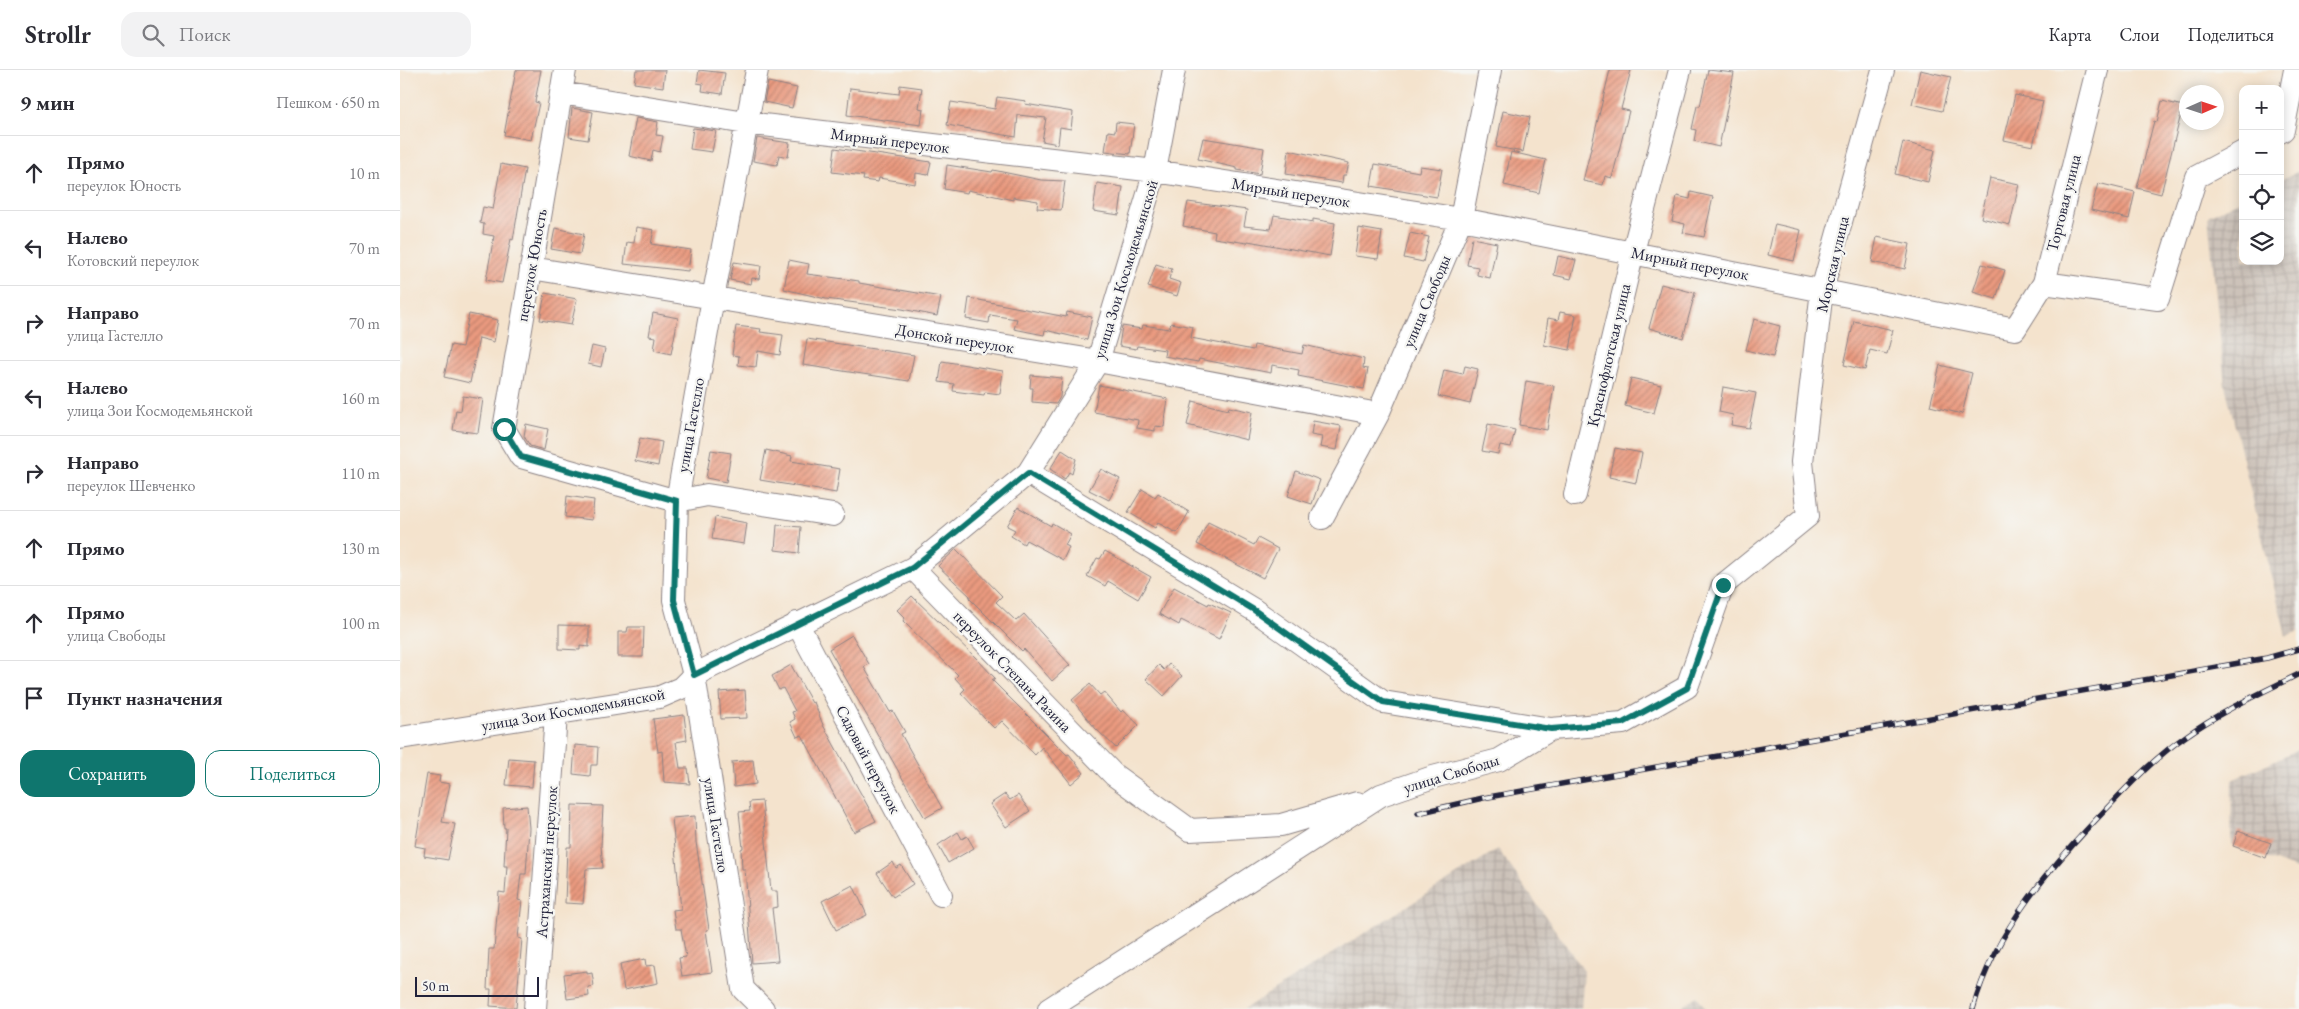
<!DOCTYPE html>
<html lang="ru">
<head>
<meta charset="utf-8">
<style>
  :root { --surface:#fff; --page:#f2f2f3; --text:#2b2b33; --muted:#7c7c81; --line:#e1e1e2; --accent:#0f766e }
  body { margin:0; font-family:"EB Garamond",serif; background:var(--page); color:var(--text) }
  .controls { position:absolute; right:15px; top:15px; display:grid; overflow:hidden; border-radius:10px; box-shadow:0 2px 12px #0003 }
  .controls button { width:45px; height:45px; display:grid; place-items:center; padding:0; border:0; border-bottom:1px solid var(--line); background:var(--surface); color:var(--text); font:25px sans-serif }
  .compass { position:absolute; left:1779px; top:15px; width:45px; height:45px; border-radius:50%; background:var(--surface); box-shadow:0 2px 12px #0003; rotate:87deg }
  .scale { position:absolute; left:15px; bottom:12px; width:124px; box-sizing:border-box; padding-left:5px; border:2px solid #22223b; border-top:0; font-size:14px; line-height:18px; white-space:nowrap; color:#22223b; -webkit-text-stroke:4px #f6f6f2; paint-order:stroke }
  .stop { position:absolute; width:15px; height:15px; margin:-11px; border:4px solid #0f766e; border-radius:50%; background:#fff }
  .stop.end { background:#0f766e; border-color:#fff; box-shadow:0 1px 5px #0008 }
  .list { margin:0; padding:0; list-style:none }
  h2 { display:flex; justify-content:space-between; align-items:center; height:65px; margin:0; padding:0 20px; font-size:21px }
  h2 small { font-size:16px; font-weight:400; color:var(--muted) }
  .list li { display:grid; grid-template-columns:32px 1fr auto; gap:15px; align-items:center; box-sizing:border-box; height:75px; padding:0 20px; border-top:1px solid var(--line) }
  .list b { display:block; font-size:19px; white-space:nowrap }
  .list p { margin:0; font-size:16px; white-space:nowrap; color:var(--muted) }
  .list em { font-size:16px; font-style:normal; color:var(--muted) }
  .actions { display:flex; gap:10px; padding:15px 20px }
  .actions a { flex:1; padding:11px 0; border:1px solid var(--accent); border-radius:15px; text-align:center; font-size:18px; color:var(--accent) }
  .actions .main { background:var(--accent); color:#fff }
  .icon { flex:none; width:28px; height:28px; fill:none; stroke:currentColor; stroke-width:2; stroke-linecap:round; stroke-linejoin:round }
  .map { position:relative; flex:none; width:1899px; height:939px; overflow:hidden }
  header { display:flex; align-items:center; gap:30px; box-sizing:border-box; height:70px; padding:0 25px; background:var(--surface); border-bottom:1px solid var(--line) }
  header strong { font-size:24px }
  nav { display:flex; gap:28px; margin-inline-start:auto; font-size:18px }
  .search { width:350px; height:45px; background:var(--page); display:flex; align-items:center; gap:12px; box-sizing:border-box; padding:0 18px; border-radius:15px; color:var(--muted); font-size:19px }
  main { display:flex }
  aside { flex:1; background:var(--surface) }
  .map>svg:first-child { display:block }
</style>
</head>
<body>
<header>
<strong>Strollr</strong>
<div class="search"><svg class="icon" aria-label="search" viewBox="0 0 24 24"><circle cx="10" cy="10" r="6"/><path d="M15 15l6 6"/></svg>Поиск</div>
<nav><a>Карта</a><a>Слои</a><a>Поделиться</a></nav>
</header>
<main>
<aside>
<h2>9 мин<small>Пешком · 650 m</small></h2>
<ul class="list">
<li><svg class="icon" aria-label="ahead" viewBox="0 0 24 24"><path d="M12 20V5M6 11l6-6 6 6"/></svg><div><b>Прямо</b><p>переулок Юность</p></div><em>10 m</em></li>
<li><svg class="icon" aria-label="left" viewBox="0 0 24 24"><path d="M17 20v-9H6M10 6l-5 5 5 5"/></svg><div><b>Налево</b><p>Котовский переулок</p></div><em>70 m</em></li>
<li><svg class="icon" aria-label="right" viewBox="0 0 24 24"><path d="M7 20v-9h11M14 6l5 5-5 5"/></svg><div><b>Направо</b><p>улица Гастелло</p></div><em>70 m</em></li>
<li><svg class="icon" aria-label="left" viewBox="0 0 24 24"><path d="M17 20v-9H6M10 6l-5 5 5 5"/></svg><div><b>Налево</b><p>улица Зои Космодемьянской</p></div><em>160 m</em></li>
<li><svg class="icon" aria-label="right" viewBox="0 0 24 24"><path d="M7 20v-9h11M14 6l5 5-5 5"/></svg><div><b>Направо</b><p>переулок Шевченко</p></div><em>110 m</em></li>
<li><svg class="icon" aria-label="ahead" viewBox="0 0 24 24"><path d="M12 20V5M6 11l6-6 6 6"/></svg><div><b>Прямо</b></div><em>130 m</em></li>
<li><svg class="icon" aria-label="ahead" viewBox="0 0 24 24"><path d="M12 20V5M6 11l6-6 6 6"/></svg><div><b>Прямо</b><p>улица Свободы</p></div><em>100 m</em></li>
<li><svg class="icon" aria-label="arrive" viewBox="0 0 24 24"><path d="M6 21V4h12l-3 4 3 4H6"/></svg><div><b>Пункт назначения</b></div></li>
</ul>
<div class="actions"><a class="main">Сохранить</a><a>Поделиться</a></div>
</aside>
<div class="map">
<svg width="1899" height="939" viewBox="0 0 1899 939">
  <defs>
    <pattern id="industrial-grid" width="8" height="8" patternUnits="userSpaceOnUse" patternTransform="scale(1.25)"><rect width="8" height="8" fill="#ccc2b9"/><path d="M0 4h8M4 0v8" fill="none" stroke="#afa6a0"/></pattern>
    <pattern id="building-hatch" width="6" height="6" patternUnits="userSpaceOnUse" patternTransform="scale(1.25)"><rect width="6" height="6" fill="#ea9a7f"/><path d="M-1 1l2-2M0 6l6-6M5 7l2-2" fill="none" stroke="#bd7d69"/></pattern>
  </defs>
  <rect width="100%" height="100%" fill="#f6f6f2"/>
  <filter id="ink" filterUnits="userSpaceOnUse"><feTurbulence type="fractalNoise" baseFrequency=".02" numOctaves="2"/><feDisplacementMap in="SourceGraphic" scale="10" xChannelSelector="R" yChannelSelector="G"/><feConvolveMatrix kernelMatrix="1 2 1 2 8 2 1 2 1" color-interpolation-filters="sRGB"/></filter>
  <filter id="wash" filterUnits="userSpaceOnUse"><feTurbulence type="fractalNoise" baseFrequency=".0096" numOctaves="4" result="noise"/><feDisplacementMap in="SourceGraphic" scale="20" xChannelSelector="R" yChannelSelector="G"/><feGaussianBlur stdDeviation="1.12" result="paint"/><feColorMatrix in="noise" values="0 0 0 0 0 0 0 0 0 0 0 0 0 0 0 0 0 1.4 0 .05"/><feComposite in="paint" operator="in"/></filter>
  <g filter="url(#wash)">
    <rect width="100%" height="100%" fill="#f4e3cd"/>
    <path fill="url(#industrial-grid)" d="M1899,101v460l-13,5 -61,-251 -17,-169 35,-17v62h37v-81z
      M1899,679v121l-68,-26 1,-64z
      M1098,779l86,122 -3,38h-337z
      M1297,926l9,13h-28z"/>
    <g id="blocks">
      <path fill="url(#building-hatch)" d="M116,0h25l-6,32 4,1 -8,37 -27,-5z
        M236,0h29l-2,17 -29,-4z
        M299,0l26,3 -3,21 -20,-3 1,-7 -6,-1z
        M1210,0h21l-10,39 8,2 -17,67 -7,-2 -2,9 -20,-4z
        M1308,0l26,3 -15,74 -25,-6 2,-11 -4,-1 5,-23h3z
        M1520,0l31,7 -9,34 -30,-7z
        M368,12l29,6 -5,20 -28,-6z
        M500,15l22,3 -3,20 4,1 -2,16 -74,-10 3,-27 49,6z
        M1615,25l28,6 -10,45 -29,-6z
        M597,27l29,4 -1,3 48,8 -2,17 -11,-2 -2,17 -16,-3 4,-23 -28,-3 -2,22 -69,-12 4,-23 44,7z
        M1762,31l21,5 -22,88 -24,-6 17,-67 3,1z
        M172,38l21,4 -5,28 -19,-3z
        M1103,41l27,6 -7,35 -27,-5z
        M236,48l22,4 -2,13 7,1 -3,16 -7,-2 -2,11 -22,-5z
        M716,52l18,2 -4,30 -25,-3 3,-20 7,1z
        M293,58l23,3 -4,21 -22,-3z
        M357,68l33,5 -2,14 -9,-2 -2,10 -24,-4z
        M803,68l61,10 -4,26 -23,-4v-2l-39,-9z
        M1503,72l32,8 -7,32 -33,-8z
        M435,78l96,14 -3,13 -12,-2 -1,11 -36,-6 -1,4 -15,-2 1,-4 -32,-4z
        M889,80l60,13 -3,12h-3l-1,8 -56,-9z
        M1111,82l35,8 -7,33 -35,-8z
        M101,94l24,5 -12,71 -2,-1 -9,44 -16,-3 8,-44 -11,-2 1,-10 -4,-1 3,-16 10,2z
        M975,94l44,8 1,-6 22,3 -5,28 -66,-11z
        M547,95l45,7 1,-2 48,10 24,1 -4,29 -24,-2 1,-7 -25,-4v3l-45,-10 -1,3 -23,-4z
        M1590,108l29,6 -9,41 -29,-7z
        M697,113l26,4 -4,28 -26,-4z
        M1698,113l37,9 -6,27 -38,-9z
        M1291,122l22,5 -9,40 -21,-4 2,-9 -13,-3 5,-25 13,3z
        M788,132l59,8 -3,16 27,3 3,-14 39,7v-3l22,4 -5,33 -82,-15 -1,2 -33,-5 1,-6 -32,-6z
        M1375,154l26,6 -7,31 -26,-6z
        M236,157l18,3 -3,14 40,6 -3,21 -64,-7 3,-22 7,1z
        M155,158l29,6 -4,20 -29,-5z
        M959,158l23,4 -4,27 -23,-3z
        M1010,163l19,4 -6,25 -19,-4z
        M1477,167l33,7 -5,25 -33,-7z
        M1072,168l25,5 -7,35 -13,-3 1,-8 -11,-2z
        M1158,186l18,4 -5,19 -17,-4z
        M389,190l20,4 -2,10 52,7v2l82,14 -4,19 -35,-7 -76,-10 -42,-10z
        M334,192l27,4 -2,13 -7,-1 -1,6 -21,-4z
        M756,194l16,5 -3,10 12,4 -4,13 -29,-9z
        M1582,194l23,6 -9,29 -23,-7z
        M1261,214l34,9 -12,45 -34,-10z
        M145,223l32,6 -6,26 -31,-5z
        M569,228l97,19 1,-5 25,5 -5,23 -42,-10 -1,5 -30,-6 3,-10 -27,-4 -1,8 -23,-4z
        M1160,242l16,3 -6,35 -26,-5 4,-27 10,2z
        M253,243l25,5 -7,36 -17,-4 2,-13 -7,-1z
        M69,244l29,6 -4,22 -15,-4 -9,45 -26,-6 7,-32 11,2z
        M1354,249l26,7 -7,31 -27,-7z
        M1454,251l39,9 -6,24 -17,-4 -5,20 -21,-5z
        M771,253l22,4 -2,11 62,12 1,-5 48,9 2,-9 60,14 -1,9 5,1 -4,20 -66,-13 1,-6 -27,-5 -1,8 -72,-14 -1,3 -34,-6 1,-6 -28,-4 -1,3 -17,-3 3,-20 20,3 1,-4 26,4z
        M336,256l25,3 -1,3 23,3 -3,20 -22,-4 -2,16 -18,-2 1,-9 -7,-1z
        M407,269l107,16 -5,26 -106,-16z
        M192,276l13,3 -4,18 -13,-3z
        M542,291l61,10 -3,23 -15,-2 -1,3 -31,-4 1,-7 -15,-2z
        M1540,295l32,8 -10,41 -32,-8z
        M1065,296l13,3 -8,35 -32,-8 6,-26 19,4z
        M631,305l31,3 -2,19 -4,7 -24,-2 1,-14h-3z
        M1231,308l30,7 -7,28 -29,-7z
        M1126,311l28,5 -7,44 -28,-5z
        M699,315l69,14 -4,28 -9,-1v5l-18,-3 1,-8 -44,-8z
        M1323,317l33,6 -7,35 -18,-3 2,-10 -14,-3z
        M63,326l20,3 -5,34 -25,-3 3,-20 5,1z
        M793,331l35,9 1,-3 23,5 -5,28 -60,-15z
        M913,351l28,5 -4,24 -17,-3 2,-10 -11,-2z
        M126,354l22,5 -4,21 -14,-4 -6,-10z
        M1088,354l27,6 -4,17 -11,-2 -2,9 -16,-3z
        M240,368l22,4 -4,24 -23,-5z
        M1215,378l27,5 -6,30 -27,-6z
        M311,380l20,3 -5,29 -20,-4z
        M366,380l26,6 -1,5 49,8 -4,24 -76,-13z
        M662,380l14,9 -4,15 -3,-2 -4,7 -15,-10z
        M701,399l19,10 -11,21 -20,-10z
        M896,401l24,9 -8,24 -24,-8z
        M742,419l13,8 3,-4 31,19 -12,21 -19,-10 -3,5 -27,-16z
        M167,426l27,4 -2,20 -27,-3z
        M618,437l33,19 1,-3 19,11 -6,11 4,2 -6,13 -37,-20 -2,4 -13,-8 4,-6 -8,-4z
        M315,447l32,6 -3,21 -32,-5z
        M808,452l46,23 4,-7 20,11 -15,29 -66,-34z
        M377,455l24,2 -2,26 -24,-3z
        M556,479l46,47 -6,6 20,19 8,-7 46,51 -18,16 -28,-32 -2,2 -53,-53 1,-2 -32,-30z
        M705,481l46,26 -13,22 -30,-18 -3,5 -18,-10 10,-18 3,1z
        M774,517l34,18 1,-2 22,10 -12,26 -38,-19 -2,5 -20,-11z
        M512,526l64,62 19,20 -3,2 75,75 2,-1 15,19 -13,11 -29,-37 -7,8 -33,-34 -8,7 -9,-9 -24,-26 4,-4 -10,-11 3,-3 -55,-54 2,-3 -8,-8z
        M159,555l30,1v21l-9,-1v4l-21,-1z
        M228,557h16l-1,30h-25v-25h9z
        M452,565l17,29 -5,3 26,45 3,-1 12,21 -4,2 41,74 -17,10 -96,-169z
        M769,594l13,12 -18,20 -18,-17 13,-14 5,5z
        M391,595l21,38 2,-1 9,23 53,96 -22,11 -52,-97 -5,2 -7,-15 5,-3 -3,-7 3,-1 -12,-23 -4,2 -7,-14z
        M690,614l10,11 4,-3 17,20 2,-2 16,15 -23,23 -20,-19 -24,-29z
        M345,620l2,28 -26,1 -2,-27z
        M284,645l3,25 -11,2 4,26h8l2,16 -26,-2 -2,-31 -4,1 -5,-33z
        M175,675l23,2 -1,18h-6l-1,11 -17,-2z
        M109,688l25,2 -2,27 -26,-2z
        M353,690l3,24 -22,3 -2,-25z
        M27,704l13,2 -1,6 11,2 -8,38 13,2 -7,36 -24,-4 1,-8 -10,-2z
        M605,724l5,6 8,-5 12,16 -24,16 -16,-23z
        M362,731l9,90h6l1,16 -6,1 6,53 -26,2 -7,-94h-3l-1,-20 2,-1 -4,-36 11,-1 -1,-9z
        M172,735l31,1 -2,40 2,22 -17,1 -3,35 -18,-1 2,-56h4z
        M127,736l2,22 -3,46h-5l-3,26 4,1 -4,37 4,1 -6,69 -26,-2 1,-17h-4l2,-40h5l5,-57 6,1 2,-27h-3l2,-38h-2l-1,-20z
        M295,746l1,26 13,87 -3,1 6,42 -30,4 -3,-18 7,-1 -5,-28h-5l-3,-19 8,-1 -9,-91z
        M1838,761l33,12 -5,15 -33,-12z
        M558,762l4,7 5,-3 7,12 -26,15 -10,-18z
        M493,792l3,6 5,-3 12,19 -20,13 -16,-24z
        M453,815l14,30 -31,15 -14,-29z
        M245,889l1,7 9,-1 3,18 -34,7 -4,-26z
        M187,901v3l5,-1 2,13 -6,1 1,9 -22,3 -3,-25z"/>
    </g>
  </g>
  <g filter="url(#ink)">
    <use href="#blocks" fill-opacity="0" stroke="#8b8284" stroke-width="1"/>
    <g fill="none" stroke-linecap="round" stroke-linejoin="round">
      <g stroke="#8b8284" stroke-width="24">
        <path id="minor" d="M165,0l-61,359 17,28 156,44 30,-6 126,20
          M357,0l-44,228 -36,203 -3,99 20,75 49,314 20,20
          M161,23l185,30 409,48 306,48 554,110 29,-46 53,-213
          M1880,62l3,-2 12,-60
          M131,198l567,93 280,53
          M1644,213l114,16 38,-122 47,-25
          M628,403l226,137 129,92 168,27
          M1175,425l58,-243 47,-182
          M922,448l56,-104 83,-195 29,-149
          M513,498l201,207 76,55 91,-5 76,-22
          M397,553l144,272
          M0,668l260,-41 21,-9 13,-13 219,-107 115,-95 70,-112 57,-190 19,-101
          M135,939l21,-294
          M649,939l332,-214 52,-18 66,-17 52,-31 72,-6 64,-36 36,-102 85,-69 -6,-54 20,-172 61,-220"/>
      </g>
      <use href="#minor" stroke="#fff" stroke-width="22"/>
      <g stroke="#22223b" stroke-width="5.5">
        <path id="rail" d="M1018,743l65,-15 784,-140 32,-9
          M1573,939c22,-81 81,-146 138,-205 23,-24 47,-49 75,-68 35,-25 75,-43 113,-62"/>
      </g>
      <use href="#rail" stroke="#f6f6f2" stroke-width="4" stroke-dasharray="11" stroke-linecap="butt"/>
    </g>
  </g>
  <g fill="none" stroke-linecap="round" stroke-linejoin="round" filter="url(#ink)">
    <path stroke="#0f766e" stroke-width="6" d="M104,359l17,28 156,44 -3,99 20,75 218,-107 116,-95 226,137 129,92 168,27 72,-6 64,-35 36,-103"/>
  </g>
  <g text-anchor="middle" stroke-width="4.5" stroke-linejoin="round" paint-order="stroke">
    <g font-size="16" fill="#22223b" stroke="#f6f6f2">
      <text transform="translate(490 70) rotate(7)" y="6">Мирный переулок</text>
      <text transform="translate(891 122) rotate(9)" y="6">Мирный переулок</text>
      <text transform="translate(1663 133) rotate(-76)" y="6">Торговая улица</text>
      <text transform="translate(1290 193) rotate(11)" y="6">Мирный переулок</text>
      <text transform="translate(1432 194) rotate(-77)" y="6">Морская улица</text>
      <text transform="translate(131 195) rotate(-80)" y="6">переулок Юность</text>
      <text transform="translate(725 199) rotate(-73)" y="6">улица Зои Космодемьянской</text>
      <text transform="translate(1026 231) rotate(-67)" y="6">улица Свободы</text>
      <text transform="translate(555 268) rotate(9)" y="6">Донской переулок</text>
      <text transform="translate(1208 285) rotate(-77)" y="6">Краснофлотская улица</text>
      <text transform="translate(290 355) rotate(-80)" y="6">улица Гастелло</text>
      <text transform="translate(613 601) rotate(46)" y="6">переулок Степана Разина</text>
      <text transform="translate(173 639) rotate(-10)" y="6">улица Зои Космодемьянской</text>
      <text transform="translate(469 689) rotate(62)" y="6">Садовый переулок</text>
      <text transform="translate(1051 703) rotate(-17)" y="6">улица Свободы</text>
      <text transform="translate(317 755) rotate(81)" y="6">улица Гастелло</text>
      <text transform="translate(146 792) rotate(-86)" y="6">Астраханский переулок</text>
    </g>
  </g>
</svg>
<div class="controls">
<button>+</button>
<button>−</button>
<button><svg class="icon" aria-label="locate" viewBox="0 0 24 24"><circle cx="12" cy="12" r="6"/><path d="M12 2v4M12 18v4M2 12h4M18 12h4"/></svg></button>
<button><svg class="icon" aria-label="layers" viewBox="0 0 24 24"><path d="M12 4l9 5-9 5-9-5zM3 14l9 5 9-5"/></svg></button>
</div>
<svg class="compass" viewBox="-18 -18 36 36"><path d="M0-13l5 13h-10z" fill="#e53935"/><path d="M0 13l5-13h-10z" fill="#7c7c81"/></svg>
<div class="scale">50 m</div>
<div class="stop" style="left:104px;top:359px"></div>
<div class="stop end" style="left:1323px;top:515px"></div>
</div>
</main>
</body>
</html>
